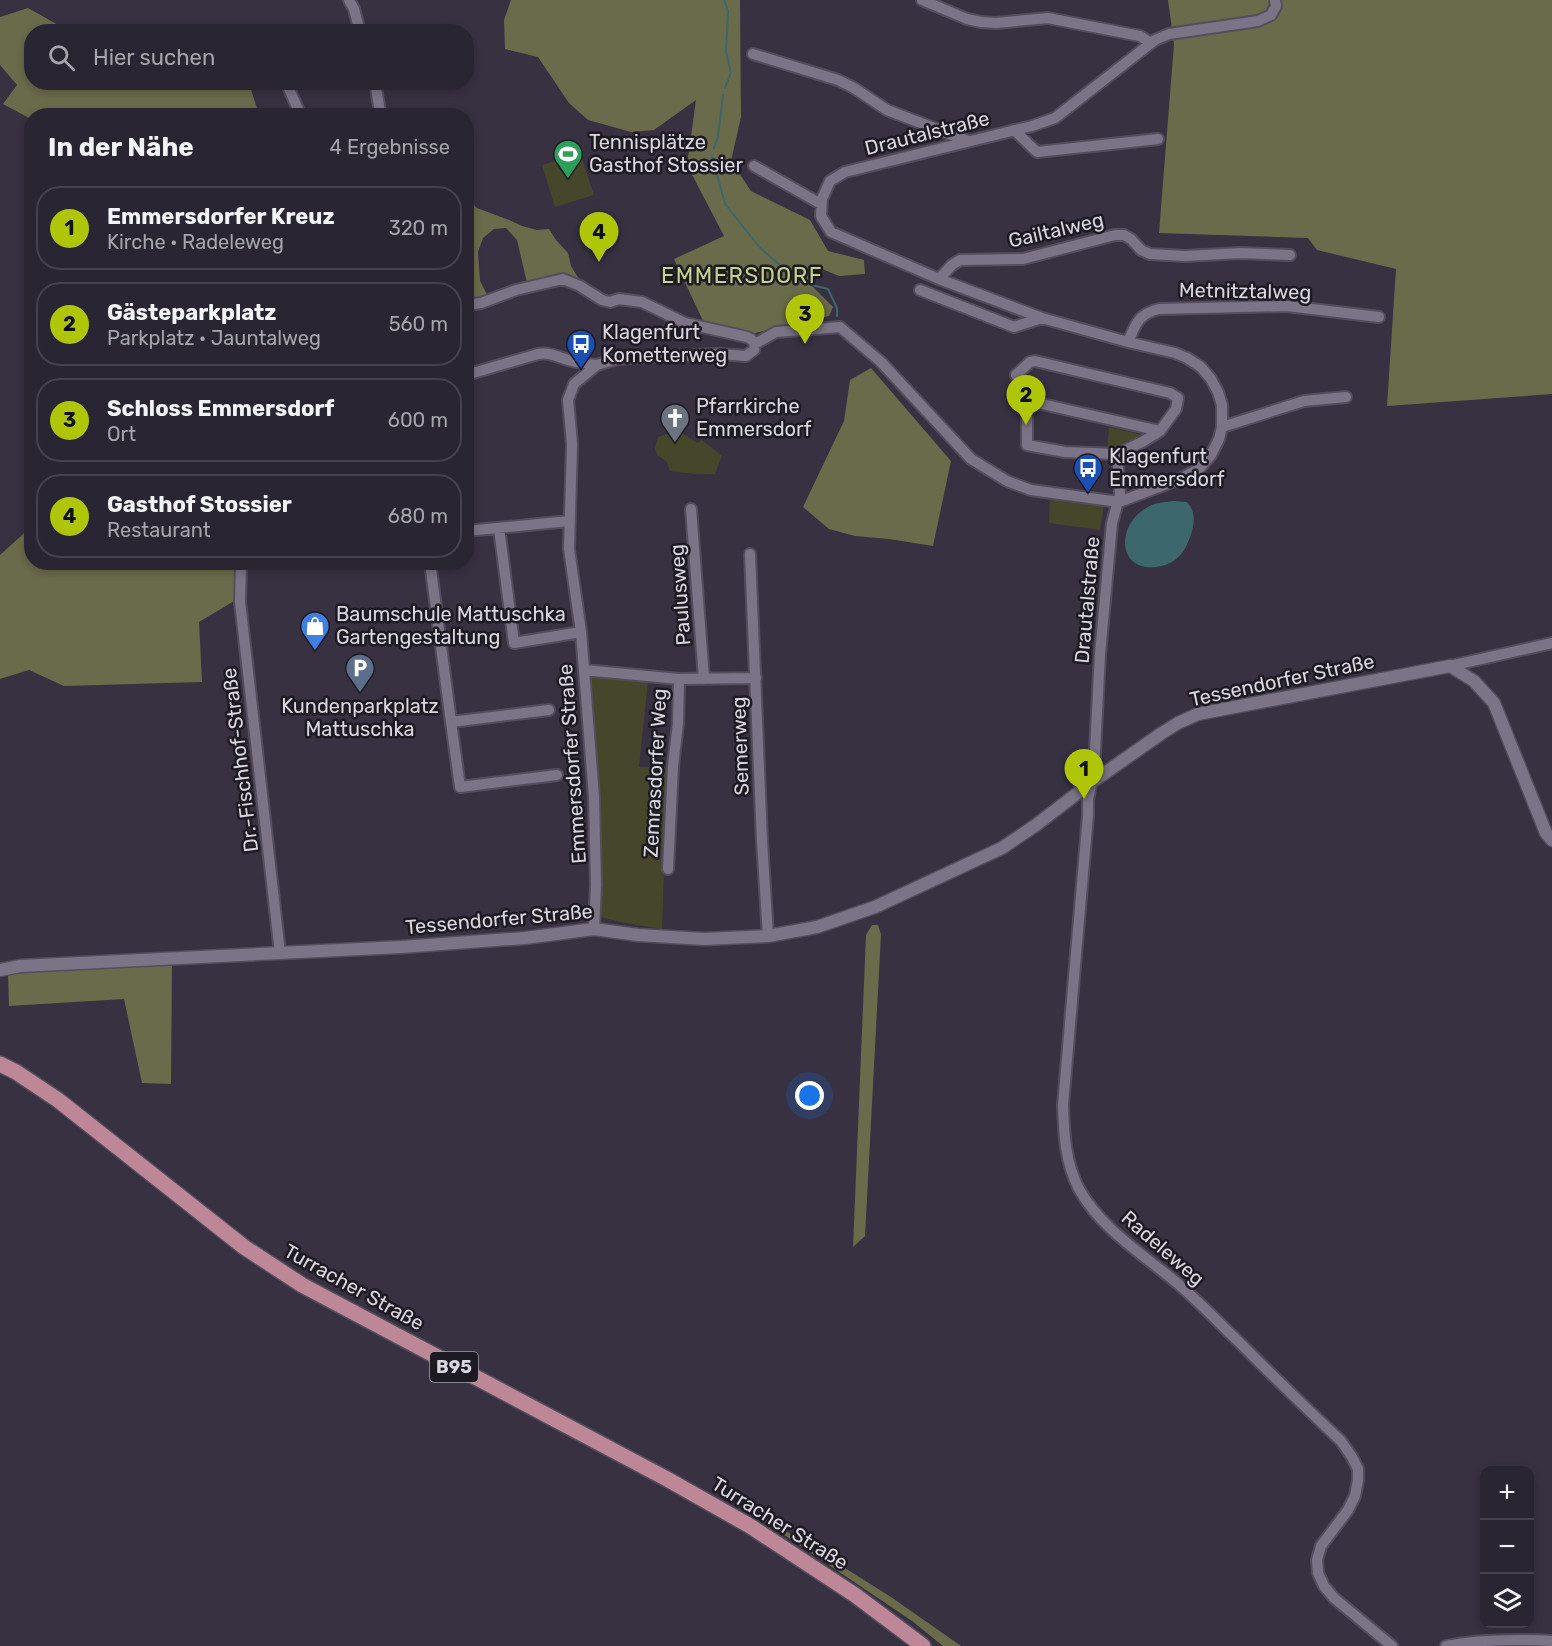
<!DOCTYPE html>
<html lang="de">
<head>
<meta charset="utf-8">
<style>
  :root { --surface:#292532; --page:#35313e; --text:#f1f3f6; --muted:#a5a5ac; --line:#45424d; --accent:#afc507 }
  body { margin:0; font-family:Rubik,sans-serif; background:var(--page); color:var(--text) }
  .controls { position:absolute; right:18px; bottom:18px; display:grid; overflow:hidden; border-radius:12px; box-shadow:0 3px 9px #0003 }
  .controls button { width:54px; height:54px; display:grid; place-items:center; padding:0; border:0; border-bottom:2px solid var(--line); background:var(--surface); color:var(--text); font:30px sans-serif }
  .you { position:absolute; left:810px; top:1096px; width:21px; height:21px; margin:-15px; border:4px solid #fff; border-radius:50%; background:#1a73e8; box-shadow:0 0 0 9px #1a73e833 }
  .badge { display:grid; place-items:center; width:39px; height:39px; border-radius:50%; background:var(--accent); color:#111; font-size:20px; font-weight:700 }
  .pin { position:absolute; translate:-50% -50px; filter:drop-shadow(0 2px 3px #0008) }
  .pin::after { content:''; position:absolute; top:32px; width:21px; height:18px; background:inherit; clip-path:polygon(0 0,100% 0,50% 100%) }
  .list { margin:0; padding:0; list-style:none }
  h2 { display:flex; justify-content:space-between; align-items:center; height:78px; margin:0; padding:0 24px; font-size:26px }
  h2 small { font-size:20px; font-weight:400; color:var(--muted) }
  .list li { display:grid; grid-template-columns:39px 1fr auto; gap:18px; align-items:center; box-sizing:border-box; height:84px; margin:0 12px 12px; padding:0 12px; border:2px solid var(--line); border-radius:24px }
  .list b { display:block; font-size:22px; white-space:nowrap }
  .list p { margin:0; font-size:20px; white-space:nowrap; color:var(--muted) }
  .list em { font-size:20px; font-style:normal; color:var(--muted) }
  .icon { flex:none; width:33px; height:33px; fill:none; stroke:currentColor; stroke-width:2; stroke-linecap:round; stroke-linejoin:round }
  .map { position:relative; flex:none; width:1552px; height:1646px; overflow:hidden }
  .search { position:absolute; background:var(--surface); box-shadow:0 3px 9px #0003; left:24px; top:24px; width:450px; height:66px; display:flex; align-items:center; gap:15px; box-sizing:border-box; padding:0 21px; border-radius:24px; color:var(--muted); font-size:22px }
  .panel { position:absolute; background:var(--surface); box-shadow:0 3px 9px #0003; left:24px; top:108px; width:450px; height:462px; border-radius:24px }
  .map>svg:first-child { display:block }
</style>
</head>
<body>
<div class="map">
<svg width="1552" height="1646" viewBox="0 0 1552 1646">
  <rect width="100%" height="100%" fill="#373142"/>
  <path fill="#45462a" d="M580,153l14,42 -39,12 -13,-42z
    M1109,427l30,7 -1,6 -22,9 -9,1z
    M670,433l14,1 13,9 5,-3 20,16 -7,18c-15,1 -30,-1 -45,-3l-3,-9 -10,-7 -2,-7 3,-11z
    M1050,498l54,8 -4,24 -51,-7z
    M591,676l57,5 -9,86h29l-6,162 -42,-7 -19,-5 -2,-7 2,-50z"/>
  <path fill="#6a6b4b" d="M511,0h229l1,117 -10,44 20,30 59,29 18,31 36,9 1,14 -26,2 -22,-9 -6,18 22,22 -4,9 -78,18 -47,-11 -30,-64 50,-23 -37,-71 9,-65 -42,30 -23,2 -43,-12 -19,-17 -31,-46 -33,-8 -1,-29z
    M1168,0h384v394l-165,12 9,-137 -79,-19 -9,-12 -149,-5 15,-189z
    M28,8l41,23 -37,1v50l217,1 10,32 -227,1 -1,3 -28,-15 14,-19 -17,-20v-48z
    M466,197l11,11 32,12 13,6 15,4 12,-1 7,11 12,13 3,13 8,13 1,7 -8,-3 -44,4 -11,-47 -11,-12 -12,1 -11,9 -5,14 2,29 10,19 -23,5z
    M871,368l80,93 -18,85 -44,-7 -34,-3 -26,-7 -26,-22 41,-86 6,-41z
    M31,527l1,35 206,1 -2,37 -37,22 3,60 -138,4 -35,-16 -29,9v-124z
    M872,925h6l3,9 -16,302 -12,11 13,-312z
    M172,964l-1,120 -29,-1 -18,-84 -115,7 -1,-32z
    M767,1519l124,78 70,49h-18l-31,-25 -147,-99z"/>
  <path fill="#3c676c" d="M1175,501l12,1c2,3 4,5 5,8 4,9 0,24 -4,32 -4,11 -13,21 -26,24 -45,10 -48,-41 -14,-59 8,-5 18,-5 27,-6z"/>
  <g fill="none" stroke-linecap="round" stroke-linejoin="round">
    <path stroke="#3c676c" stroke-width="2" d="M724,0l4,11 -2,41 5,21 -6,15
      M714,148l4,-11 5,-42
      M712,156l13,48 36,45 39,33 28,7 9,19v8"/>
    <g stroke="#534e5c" stroke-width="14">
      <path id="minor" d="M349,0l5,9 6,23
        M922,0l45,19 14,3 15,1 52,-5 92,18 11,7
        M753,54l85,26 16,8 33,22 81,31
        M286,82l15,34
        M375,82l5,30 -1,4
        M1014,130l23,22 121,-13
        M754,166l67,38
        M939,279l13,-14 8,-5 63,-1 92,-24h9l7,4 10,11 9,4 35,2 56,-3 49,2
        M920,290l94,37 28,-9
        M466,305l15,-2 35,-13 47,-11 17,7 22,14 8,2 9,-3 23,3 43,21 62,14 4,2 4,5
        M1128,342c8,-18 10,-28 31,-33l128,-3 92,11
        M755,344l21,-12 64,-5 41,35 90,97 36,22 24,9 88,12 61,-23 19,-10 12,-14 8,-16 3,-12v-22l-4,-13 -7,-13 -10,-12 -14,-9 -12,-5 -47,-11 -86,-24 -103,-39 -108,-47 -10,-16 1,-17 8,-18 15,-9 187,-46 23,-8 100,-78 14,-6 89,-13 13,-6 5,-9 -1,-6
        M466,375l72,-21c14,-2 21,4 34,7 8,2 17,3 25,4
        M1016,375l14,-13 5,-1 135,32 8,5 -2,11 -16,22 -18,11 -25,12 -52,-2 -38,-7v-27
        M1029,401l131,30
        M1222,427l82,-26 42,-4
        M1117,454l3,40 -8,29 -12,131 -6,116 -6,29v16l-25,290c1,29 2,57 16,84 24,43 69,68 105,100 19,17 37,36 56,54 33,33 67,66 101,98l11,16 6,12v11l-3,16 -7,14 -27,36 -4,14 1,13 6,13 10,12 58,48
        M691,509l13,170
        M499,528l15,115 67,-11
        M466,531l103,-10
        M750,554l12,287 6,95
        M241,562l-1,40 40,351
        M430,562l21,160 98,-12
        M1450,666l102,-23
        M584,670l95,9 77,-1
        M451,722l9,65 97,-12
        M668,869l5,-103 5,-43 1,-44
        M594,929l2,-44 -2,-88 -13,-165 -12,-83 3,-105 -4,-44 6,-16 23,-19 20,-6 12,-1 91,-4 26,2 8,-6 1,-6
        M1446,1646c35,-7 70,-7 106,-5"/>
    </g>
    <g stroke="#534e5c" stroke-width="15">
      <path id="tertiary" d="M0,970l20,-4 381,-19 124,-9 69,-9 44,6 66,4 64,-3 49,-9 58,-20 127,-59 34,-23 56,-43 70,-49 16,-10 20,-9 252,-48 24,15 20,22 52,130 6,7"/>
    </g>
    <g stroke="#534e5c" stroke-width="18">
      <path id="primary" d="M0,1064l16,8 42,28 186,147 58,38 365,194 83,47 105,69 68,51"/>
    </g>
    <use href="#minor" stroke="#7b7487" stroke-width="10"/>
    <use href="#tertiary" stroke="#7b7487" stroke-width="12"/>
    <use href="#primary" stroke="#be8798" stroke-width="15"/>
  </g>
  <defs>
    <g id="stadium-pin" transform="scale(1.5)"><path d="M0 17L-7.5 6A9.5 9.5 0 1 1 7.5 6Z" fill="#2e9e5b" stroke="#1d1a22"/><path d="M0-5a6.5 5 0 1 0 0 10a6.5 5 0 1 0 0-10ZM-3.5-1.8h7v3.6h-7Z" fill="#fff"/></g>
    <g id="bus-pin" transform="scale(1.5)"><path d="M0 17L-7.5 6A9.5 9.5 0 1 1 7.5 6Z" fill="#1a4fb4" stroke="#1d1a22"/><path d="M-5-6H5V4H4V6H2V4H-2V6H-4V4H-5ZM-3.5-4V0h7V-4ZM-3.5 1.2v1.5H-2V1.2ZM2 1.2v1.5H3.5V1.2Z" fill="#fff"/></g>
    <g id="church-pin" transform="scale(1.5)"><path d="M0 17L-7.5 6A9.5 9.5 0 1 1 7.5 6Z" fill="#6b7280" stroke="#1d1a22"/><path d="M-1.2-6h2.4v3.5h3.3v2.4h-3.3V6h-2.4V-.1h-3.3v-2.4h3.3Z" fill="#fff"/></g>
    <g id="shop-pin" transform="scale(1.5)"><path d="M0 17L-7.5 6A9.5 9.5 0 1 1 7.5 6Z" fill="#3f7fe0" stroke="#1d1a22"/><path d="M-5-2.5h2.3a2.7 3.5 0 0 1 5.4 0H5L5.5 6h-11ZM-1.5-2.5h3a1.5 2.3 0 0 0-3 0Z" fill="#fff"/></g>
    <g id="parking-pin" transform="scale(1.5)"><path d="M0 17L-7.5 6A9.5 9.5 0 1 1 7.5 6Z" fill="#5c6f8a" stroke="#1d1a22"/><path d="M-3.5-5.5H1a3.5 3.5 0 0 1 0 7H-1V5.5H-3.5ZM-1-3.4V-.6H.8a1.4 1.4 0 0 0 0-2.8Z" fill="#fff"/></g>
  </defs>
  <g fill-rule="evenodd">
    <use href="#stadium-pin" x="568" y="154"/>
    <use href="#bus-pin" x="581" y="344"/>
    <use href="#church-pin" x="675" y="418"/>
    <use href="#bus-pin" x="1088" y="468"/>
    <use href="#shop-pin" x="315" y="626"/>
    <use href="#parking-pin" x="360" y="668"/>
  </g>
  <g text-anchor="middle" stroke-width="5" stroke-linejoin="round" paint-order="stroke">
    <rect fill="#1d1a22" stroke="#a19ea8" stroke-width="1.5" x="430" y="1352" width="48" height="30" rx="4.5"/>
    <g font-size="18" font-weight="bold" fill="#dad6e1">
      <text x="454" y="1373">B95</text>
    </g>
    <g font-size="20" fill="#dad6e1" stroke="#1d1a22">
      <text transform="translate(927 133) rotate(-14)" y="7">Drautalstraße</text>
      <text transform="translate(1056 230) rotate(-13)" y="7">Gailtalweg</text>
      <text transform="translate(1245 291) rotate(1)" y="7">Metnitztalweg</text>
      <text transform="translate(680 595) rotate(-94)" y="7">Paulusweg</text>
      <text transform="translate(1087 600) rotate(-85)" y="7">Drautalstraße</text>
      <text transform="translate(1282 680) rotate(-12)" y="7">Tessendorfer Straße</text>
      <text transform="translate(740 746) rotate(-92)" y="7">Semerweg</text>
      <text transform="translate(240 760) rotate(-97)" y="7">Dr.-Fischhof-Straße</text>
      <text transform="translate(572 764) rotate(-94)" y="7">Emmersdorfer Straße</text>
      <text transform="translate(655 773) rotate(-87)" y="7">Zemrasdorfer Weg</text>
      <text transform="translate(499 919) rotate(-5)" y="7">Tessendorfer Straße</text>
      <text transform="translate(1163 1248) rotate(41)" y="7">Radeleweg</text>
      <text transform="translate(354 1287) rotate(29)" y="7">Turracher Straße</text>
      <text transform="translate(780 1523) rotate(32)" y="7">Turracher Straße</text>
    </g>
    <g font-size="20" fill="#dad6e1" stroke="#1d1a22" text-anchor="start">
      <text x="589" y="149">Tennisplätze<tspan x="589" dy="23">Gasthof Stossier</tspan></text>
      <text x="602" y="339">Klagenfurt<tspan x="602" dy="23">Kometterweg</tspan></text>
      <text x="696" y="413">Pfarrkirche<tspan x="696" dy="23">Emmersdorf</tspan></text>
      <text x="1109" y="463">Klagenfurt<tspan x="1109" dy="23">Emmersdorf</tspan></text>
      <text x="336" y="621">Baumschule Mattuschka<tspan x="336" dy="23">Gartengestaltung</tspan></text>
      <text x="360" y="713" text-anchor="middle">Kundenparkplatz<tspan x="360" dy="23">Mattuschka</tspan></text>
    </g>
    <g font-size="22" letter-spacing="1.5" fill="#c4d387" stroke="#1d1a22">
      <text x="742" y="283">EMMERSDORF</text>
    </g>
  </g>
</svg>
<div class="controls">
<button>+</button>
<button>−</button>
<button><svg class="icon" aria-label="layers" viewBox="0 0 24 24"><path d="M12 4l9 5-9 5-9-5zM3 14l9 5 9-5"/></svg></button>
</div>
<div class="you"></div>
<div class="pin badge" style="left:1084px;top:799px">1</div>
<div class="pin badge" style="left:1026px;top:425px">2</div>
<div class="pin badge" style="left:805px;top:344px">3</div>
<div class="pin badge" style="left:599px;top:262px">4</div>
<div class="search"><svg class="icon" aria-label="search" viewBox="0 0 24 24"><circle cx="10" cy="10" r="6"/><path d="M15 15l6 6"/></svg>Hier suchen</div>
<section class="panel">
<h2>In der Nähe<small>4 Ergebnisse</small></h2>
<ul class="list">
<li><span class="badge">1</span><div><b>Emmersdorfer Kreuz</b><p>Kirche · Radeleweg</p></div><em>320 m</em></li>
<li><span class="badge">2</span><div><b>Gästeparkplatz</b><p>Parkplatz · Jauntalweg</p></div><em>560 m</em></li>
<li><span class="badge">3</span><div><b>Schloss Emmersdorf</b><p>Ort</p></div><em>600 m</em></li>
<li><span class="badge">4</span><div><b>Gasthof Stossier</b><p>Restaurant</p></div><em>680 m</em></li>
</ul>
</section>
</div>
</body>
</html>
